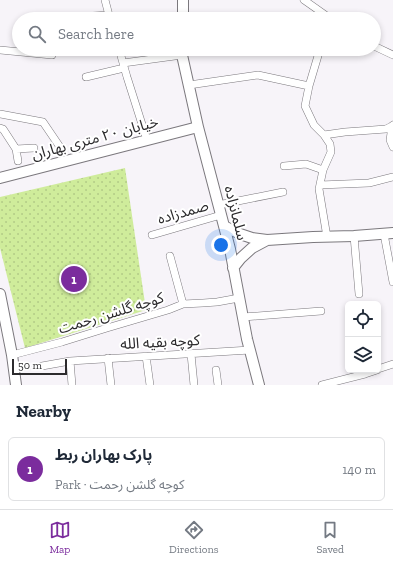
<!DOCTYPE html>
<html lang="en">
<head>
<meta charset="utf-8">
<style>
  :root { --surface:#fff; --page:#f2f2f3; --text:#1f2937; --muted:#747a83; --line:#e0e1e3; --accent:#7b2c9d }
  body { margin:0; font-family:"Zilla Slab","Noto Sans Arabic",serif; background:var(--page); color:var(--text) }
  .controls { position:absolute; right:12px; bottom:12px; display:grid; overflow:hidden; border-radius:6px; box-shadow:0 2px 6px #0003 }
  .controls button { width:36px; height:36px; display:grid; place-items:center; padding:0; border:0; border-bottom:1px solid var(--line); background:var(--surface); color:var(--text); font:20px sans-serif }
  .scale { position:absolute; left:12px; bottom:10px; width:55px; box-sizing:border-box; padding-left:4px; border:2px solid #2c2b2d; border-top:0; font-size:11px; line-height:14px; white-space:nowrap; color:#2c2b2d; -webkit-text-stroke:3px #fff; paint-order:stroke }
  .you { position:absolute; left:221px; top:245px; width:14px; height:14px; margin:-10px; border:3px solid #fff; border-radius:50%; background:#1a73e8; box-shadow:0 0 0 6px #1a73e833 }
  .badge { display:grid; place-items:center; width:26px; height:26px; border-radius:50%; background:var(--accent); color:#fff; font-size:13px; font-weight:700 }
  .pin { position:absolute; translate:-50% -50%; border:2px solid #fff; box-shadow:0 1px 4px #0006 }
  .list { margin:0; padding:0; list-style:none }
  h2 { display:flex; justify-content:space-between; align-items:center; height:52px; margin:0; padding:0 16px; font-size:17px }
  h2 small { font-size:13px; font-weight:400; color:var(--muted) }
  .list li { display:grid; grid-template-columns:26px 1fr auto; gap:12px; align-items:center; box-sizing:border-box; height:64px; margin:0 8px 8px; padding:0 8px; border:1px solid var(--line); border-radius:6px }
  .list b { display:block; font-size:15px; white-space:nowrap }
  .list p { margin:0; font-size:13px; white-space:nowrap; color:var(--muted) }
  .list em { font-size:13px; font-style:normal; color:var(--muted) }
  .icon { flex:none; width:22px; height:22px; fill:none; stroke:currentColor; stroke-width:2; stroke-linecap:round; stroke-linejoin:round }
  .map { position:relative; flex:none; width:393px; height:385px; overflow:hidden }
  .search { position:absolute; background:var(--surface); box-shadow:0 2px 6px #0003; left:12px; right:12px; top:12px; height:44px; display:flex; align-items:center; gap:10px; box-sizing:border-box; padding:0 14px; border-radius:22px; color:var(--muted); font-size:15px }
  .sheet { height:124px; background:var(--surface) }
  nav { display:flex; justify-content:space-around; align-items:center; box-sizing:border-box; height:56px; border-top:1px solid var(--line); background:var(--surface); font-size:11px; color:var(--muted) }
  nav a { display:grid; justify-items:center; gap:2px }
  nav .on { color:var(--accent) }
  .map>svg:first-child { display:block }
</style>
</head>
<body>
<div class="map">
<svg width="393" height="385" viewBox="0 0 393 385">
  <defs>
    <pattern id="park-dots" width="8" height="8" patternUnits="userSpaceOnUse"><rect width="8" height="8" fill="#cfec9b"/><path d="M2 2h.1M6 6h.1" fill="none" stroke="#b2cb86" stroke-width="1.8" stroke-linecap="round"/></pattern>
  </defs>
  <rect width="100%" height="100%" fill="#f7f4f9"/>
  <path fill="url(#park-dots)" d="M125,168l21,142 -121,38 -25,-100v-51z"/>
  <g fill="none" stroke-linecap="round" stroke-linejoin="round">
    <g stroke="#7b787d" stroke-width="8">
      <path id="street" d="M105,0l5,19
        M304,0l27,19
        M90,19l3,-3 16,-1
        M374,46l19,9
        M119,49l8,28 20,63
        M0,50l52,5
        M123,63l59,-8
        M86,77l38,-9
        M189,85l69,-10 51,11 11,-37
        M309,86l-4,20 9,19 10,10 21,-3 41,-3 6,-3 1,-1
        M0,114l43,8 19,28
        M392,126l-2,14 3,7
        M0,128l3,1 13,20 2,12
        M324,135l6,9 1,8 -8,18 -4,19 8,48
        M16,149l18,-1
        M284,166l22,-2 17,6
        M320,185l49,-2 24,-6
        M218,205l65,-13
        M384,234l9,48
        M152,235l69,-20
        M354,236l5,58
        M170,256l13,48
        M243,317l78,-6
        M191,354l3,31
        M12,355l50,-13 45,-14 61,-18 15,-6 20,-1 14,-1 22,-4
        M146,356l4,29
        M108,358l3,27
        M70,361l2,24
        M42,366l28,-5 180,-11
        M378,369l15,-5
        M216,370l2,15
        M322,385l43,-11 12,-4"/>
    </g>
    <g stroke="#7b787d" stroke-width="12">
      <path id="secondary" d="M183,19v-19
        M182,49v6l16,72 32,122 17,90 12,46
        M0,178l198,-51
        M224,226l16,8 12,4 15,2 46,-3 41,-1 39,-3
        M233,268l8,-10 11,-10 15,-8
        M0,294l12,61 4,30"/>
    </g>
    <use href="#street" stroke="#fff" stroke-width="7"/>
    <use href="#secondary" stroke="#fff" stroke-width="10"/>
  </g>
  <g text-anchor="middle" stroke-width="4" stroke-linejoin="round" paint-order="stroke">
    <g font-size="15" fill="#2c2b2d" stroke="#fff">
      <text transform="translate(95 138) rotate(-15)" y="5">خیابان ۲۰ متری بهاران</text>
      <text transform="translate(183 212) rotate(-16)" y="5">صمدزاده</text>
      <text transform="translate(236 213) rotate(76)" y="5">سلمانزاده</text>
      <text transform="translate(111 313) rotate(-17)" y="5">کوچه گلشن رحمت</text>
      <text transform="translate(160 342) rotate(-3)" y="5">کوچه بقیه الله</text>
    </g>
  </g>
</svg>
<div class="controls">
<button><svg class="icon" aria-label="locate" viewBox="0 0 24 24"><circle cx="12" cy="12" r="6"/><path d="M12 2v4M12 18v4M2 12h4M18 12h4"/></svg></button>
<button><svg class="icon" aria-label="layers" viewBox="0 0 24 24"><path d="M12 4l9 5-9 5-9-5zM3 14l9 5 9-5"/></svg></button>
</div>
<div class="scale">50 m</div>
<div class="you"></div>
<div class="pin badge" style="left:74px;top:279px">1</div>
<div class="search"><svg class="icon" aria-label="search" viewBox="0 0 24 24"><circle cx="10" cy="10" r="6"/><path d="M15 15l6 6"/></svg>Search here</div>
</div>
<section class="sheet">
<h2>Nearby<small></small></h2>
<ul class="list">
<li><span class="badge">1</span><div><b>پارک بهاران ربط</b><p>Park · کوچه گلشن رحمت</p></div><em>140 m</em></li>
</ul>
</section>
<nav>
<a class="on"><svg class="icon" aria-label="map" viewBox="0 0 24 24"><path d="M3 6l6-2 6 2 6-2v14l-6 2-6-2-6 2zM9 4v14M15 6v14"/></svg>Map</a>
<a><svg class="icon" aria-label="directions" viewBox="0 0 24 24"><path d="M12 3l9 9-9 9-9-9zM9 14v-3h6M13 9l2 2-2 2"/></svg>Directions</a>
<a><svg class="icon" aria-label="saved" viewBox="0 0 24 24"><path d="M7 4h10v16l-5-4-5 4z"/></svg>Saved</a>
</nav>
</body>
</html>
